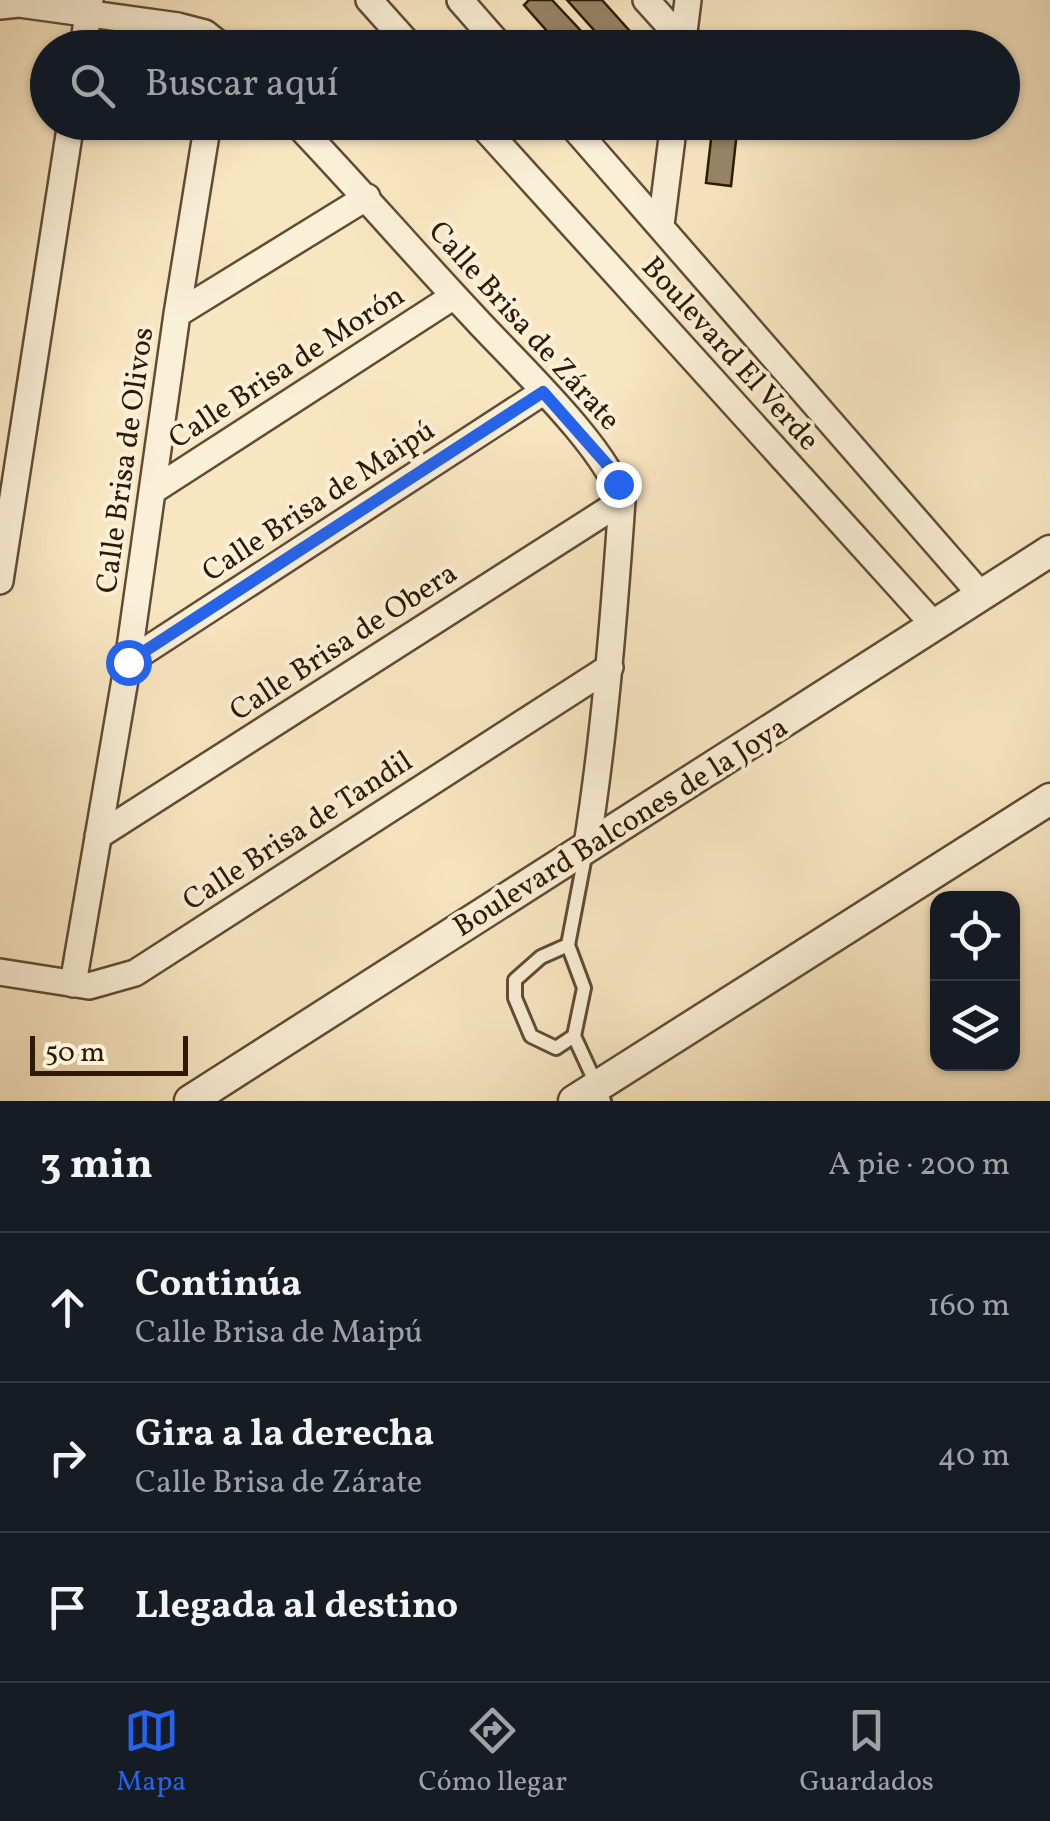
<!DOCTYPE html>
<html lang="es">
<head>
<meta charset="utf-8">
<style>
  :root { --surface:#171b24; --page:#20242c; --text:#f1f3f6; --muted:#9ea1a6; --line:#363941; --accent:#2563eb }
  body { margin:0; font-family:Vollkorn,serif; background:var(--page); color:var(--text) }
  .controls { position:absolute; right:30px; bottom:30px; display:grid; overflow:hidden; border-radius:20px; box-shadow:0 2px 8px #0004 }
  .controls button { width:90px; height:90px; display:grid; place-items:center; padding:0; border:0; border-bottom:2px solid var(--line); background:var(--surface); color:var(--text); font:50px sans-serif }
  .scale { position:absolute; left:30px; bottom:25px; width:158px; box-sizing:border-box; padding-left:10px; border:5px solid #2d1905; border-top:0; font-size:28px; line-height:35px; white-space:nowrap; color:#2d1905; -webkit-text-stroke:8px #faefd7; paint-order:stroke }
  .stop { position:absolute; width:30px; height:30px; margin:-22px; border:8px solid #2563eb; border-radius:50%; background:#fff }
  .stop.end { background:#2563eb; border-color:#fff; box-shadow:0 2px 10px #0008 }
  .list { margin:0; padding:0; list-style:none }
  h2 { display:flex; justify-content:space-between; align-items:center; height:130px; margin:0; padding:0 40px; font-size:42px }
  h2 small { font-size:32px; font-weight:400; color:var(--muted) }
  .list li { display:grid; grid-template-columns:65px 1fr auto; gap:30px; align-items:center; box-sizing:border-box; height:150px; padding:0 40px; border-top:2px solid var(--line) }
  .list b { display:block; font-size:38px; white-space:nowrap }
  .list p { margin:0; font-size:32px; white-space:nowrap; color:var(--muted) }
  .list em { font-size:32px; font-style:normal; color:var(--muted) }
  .icon { flex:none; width:55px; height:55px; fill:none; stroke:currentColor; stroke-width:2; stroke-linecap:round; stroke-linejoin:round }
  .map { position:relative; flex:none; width:1050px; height:1101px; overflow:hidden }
  .search { position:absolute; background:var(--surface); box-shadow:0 2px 8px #0004; left:30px; right:30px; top:30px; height:110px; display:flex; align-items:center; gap:25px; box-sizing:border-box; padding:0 35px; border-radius:55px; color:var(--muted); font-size:38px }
  .sheet { height:580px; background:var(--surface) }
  nav { display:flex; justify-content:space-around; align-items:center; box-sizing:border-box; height:140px; border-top:2px solid var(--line); background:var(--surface); font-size:28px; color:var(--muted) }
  nav a { display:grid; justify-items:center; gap:5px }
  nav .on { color:var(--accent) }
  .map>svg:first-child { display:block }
</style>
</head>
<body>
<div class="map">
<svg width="1050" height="1101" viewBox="0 0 1050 1101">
  <rect width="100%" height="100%" fill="#f8e6c1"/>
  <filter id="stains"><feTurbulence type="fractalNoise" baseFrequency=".002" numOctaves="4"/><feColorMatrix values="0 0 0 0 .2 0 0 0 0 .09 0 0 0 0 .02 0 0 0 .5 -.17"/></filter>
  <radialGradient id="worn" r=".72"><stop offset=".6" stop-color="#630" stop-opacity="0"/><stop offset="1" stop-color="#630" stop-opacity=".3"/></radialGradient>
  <path fill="#978467" stroke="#2d1905" stroke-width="2.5" d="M529,0h23l45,48h-35l-38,-43z
    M567,0h35l43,48h-35z
    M723,32l26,2 -2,14h-25z
    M713,122h25l-7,64 -25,-3z"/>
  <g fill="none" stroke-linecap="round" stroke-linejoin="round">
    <g stroke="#604c34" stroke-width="18">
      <path id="service" d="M585,856l-17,89 16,43 -10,48 30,65
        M568,945l-27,12 -26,23v18l16,38 25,12 18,-12"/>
    </g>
    <g stroke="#604c34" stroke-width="30">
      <path id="minor" d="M369,0l43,48
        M460,0l42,48
        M646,0l37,41
        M0,6l19,-2 159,22 27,7 19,15
        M83,48l7,-48
        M682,48l6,-48
        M295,122c61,64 118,130 178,194 39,43 136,133 149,185 -8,115 -17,230 -35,344
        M479,122l456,504
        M569,122l413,474
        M661,225l13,-103
        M177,314l190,-117
        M154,490l300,-194
        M0,581l71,-459
        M128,662l415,-270
        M98,836l524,-335
        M0,972l89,14 46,-13 475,-306
        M73,984l55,-322 49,-348 31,-192"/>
    </g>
    <g stroke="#604c34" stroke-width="35">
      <path id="tertiary" d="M190,1101l860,-550
        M574,1101l476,-302"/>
    </g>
    <use href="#service" stroke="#faefd7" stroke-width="12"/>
    <use href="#minor" stroke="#faefd7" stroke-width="25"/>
    <use href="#tertiary" stroke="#faefd7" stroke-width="30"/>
  </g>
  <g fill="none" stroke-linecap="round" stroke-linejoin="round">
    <path stroke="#2563eb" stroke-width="12" d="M128,662l415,-270 67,76 8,16"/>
  </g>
  <g text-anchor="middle" stroke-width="8" stroke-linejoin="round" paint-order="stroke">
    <g font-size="30" fill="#2d1905" stroke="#faefd7">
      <text transform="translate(525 325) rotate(48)" y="10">Calle Brisa de Zárate</text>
      <text transform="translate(731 353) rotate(48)" y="10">Boulevard El Verde</text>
      <text transform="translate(286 366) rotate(-33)" y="10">Calle Brisa de Morón</text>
      <text transform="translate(124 460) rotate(-82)" y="10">Calle Brisa de Olivos</text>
      <text transform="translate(318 500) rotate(-33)" y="10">Calle Brisa de Maipú</text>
      <text transform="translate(343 641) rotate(-33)" y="10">Calle Brisa de Obera</text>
      <text transform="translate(620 826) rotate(-32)" y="10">Boulevard Balcones de la Joya</text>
      <text transform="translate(297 830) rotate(-33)" y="10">Calle Brisa de Tandil</text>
    </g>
  </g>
  <rect width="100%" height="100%" filter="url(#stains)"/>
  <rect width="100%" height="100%" fill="url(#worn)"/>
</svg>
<div class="controls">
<button><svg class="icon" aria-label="locate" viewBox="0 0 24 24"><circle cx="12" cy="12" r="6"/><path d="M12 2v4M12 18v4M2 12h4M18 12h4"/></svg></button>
<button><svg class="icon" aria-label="layers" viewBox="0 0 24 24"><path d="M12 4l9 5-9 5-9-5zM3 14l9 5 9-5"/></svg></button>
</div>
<div class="scale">50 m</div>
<div class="stop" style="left:128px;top:662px"></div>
<div class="stop end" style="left:618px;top:484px"></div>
<div class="search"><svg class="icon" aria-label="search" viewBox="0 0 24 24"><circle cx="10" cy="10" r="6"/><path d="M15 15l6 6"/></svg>Buscar aquí</div>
</div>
<section class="sheet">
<h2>3 min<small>A pie · 200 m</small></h2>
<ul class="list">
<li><svg class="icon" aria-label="ahead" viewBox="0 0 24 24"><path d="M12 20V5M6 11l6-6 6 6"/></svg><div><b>Continúa</b><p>Calle Brisa de Maipú</p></div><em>160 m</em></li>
<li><svg class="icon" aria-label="right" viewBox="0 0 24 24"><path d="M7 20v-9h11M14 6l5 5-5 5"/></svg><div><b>Gira a la derecha</b><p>Calle Brisa de Zárate</p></div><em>40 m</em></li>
<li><svg class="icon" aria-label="arrive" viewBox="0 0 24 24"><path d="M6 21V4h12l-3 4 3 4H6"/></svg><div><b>Llegada al destino</b></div></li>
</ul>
</section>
<nav>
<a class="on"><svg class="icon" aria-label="map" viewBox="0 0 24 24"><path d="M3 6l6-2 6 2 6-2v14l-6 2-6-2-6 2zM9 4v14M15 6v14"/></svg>Mapa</a>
<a><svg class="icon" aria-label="directions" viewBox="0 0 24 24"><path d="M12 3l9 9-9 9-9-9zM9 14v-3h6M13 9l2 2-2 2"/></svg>Cómo llegar</a>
<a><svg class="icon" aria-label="saved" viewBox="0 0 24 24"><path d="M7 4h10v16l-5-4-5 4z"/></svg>Guardados</a>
</nav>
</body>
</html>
